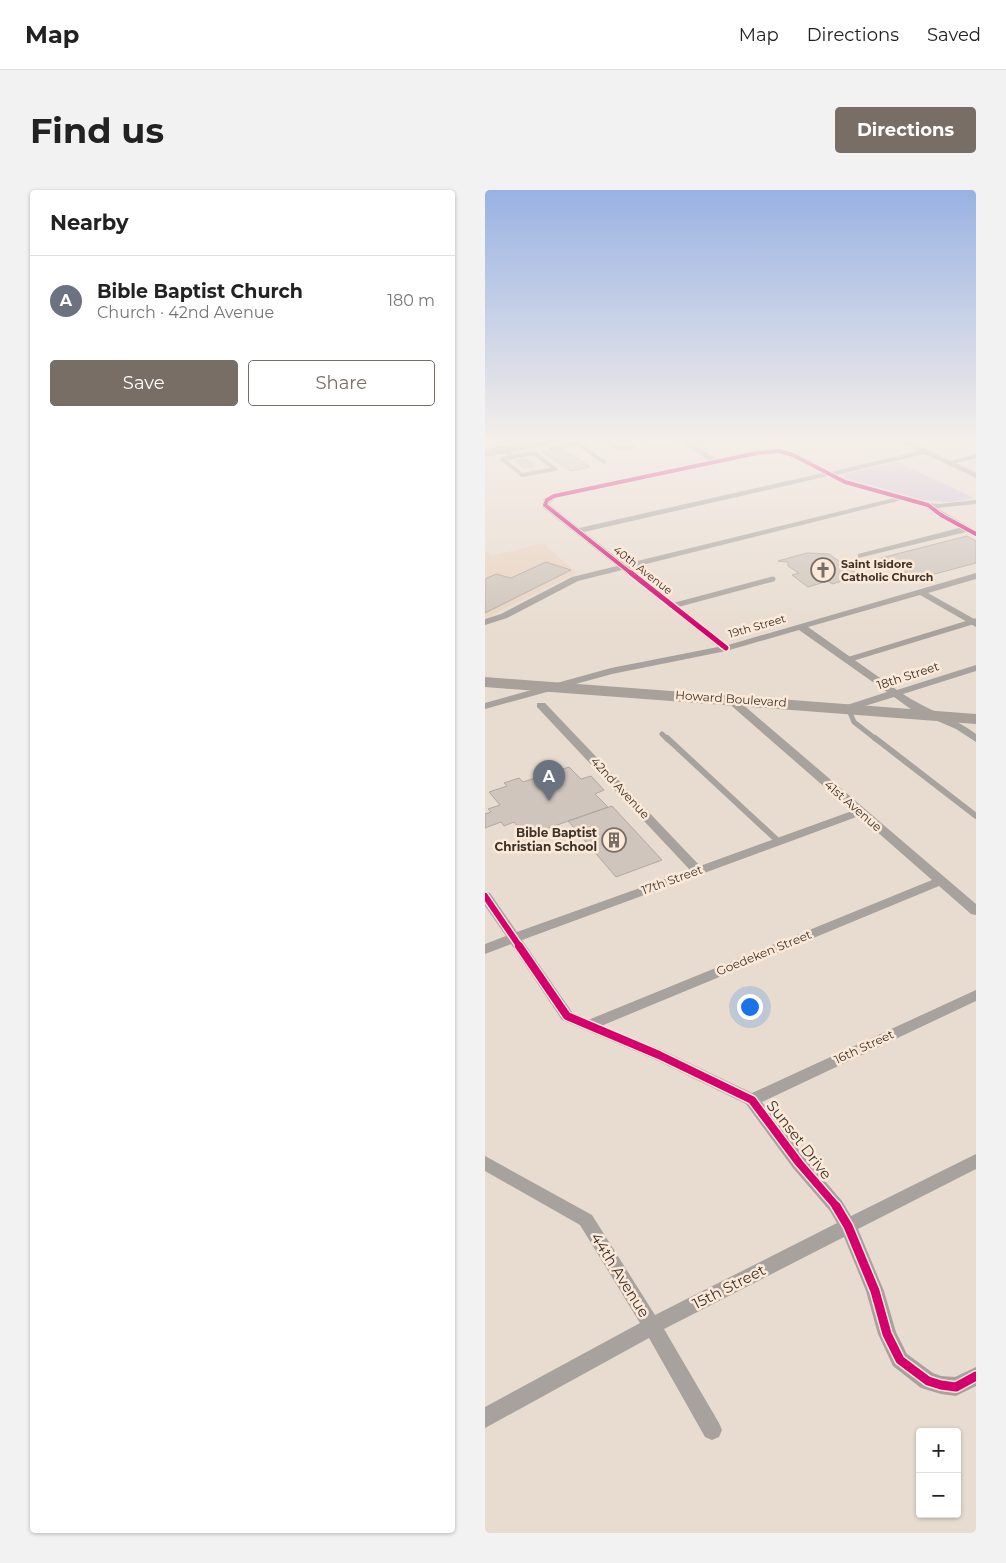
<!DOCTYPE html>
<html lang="en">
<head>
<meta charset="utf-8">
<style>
  :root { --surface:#fff; --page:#f2f2f2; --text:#222; --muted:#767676; --line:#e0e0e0; --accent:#786e65 }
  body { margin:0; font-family:Montserrat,sans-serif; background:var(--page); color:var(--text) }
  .controls { position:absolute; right:15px; bottom:15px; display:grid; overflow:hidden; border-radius:5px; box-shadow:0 1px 4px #0004 }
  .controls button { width:45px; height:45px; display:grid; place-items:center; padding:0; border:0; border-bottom:1px solid var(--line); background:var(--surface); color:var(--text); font:25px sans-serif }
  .you { position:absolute; left:264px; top:816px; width:18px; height:18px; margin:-12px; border:4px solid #fff; border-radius:50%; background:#1a73e8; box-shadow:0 0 0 8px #1a73e833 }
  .badge { display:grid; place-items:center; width:32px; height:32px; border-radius:50%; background:var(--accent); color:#fff; font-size:16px; font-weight:700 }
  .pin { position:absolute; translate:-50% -41px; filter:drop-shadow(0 1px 2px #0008) }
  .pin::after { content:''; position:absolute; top:26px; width:18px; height:15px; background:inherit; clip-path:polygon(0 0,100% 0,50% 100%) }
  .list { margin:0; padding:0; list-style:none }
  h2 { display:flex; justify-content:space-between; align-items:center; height:65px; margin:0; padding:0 20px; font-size:21px }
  h2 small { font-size:16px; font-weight:400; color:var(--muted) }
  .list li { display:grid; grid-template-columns:32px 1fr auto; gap:15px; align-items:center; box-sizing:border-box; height:90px; padding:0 20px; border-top:1px solid var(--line) }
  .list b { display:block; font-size:19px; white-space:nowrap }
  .list p { margin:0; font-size:16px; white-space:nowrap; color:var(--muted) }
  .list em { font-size:16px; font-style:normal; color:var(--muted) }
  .actions { display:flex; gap:10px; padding:15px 20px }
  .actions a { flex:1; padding:11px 0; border:1px solid var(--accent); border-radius:5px; text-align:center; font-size:18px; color:var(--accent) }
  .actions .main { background:var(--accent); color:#fff }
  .map { position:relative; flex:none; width:491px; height:1343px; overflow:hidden; border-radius:5px }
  header { display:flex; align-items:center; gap:30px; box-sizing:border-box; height:70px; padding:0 25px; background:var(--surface); border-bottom:1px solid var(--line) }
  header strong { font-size:24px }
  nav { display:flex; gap:28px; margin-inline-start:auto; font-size:18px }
  .intro { display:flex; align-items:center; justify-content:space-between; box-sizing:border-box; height:120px; padding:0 30px }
  h1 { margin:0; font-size:35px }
  .button { padding:12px 22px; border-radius:5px; background:var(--accent); color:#fff; font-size:18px; font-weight:700 }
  main { display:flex; gap:30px; padding:0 30px }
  aside { flex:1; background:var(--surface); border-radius:5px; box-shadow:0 1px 4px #0004 }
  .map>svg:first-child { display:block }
</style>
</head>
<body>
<header>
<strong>Map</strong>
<nav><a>Map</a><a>Directions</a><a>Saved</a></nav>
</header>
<div class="intro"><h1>Find us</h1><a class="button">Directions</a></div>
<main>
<aside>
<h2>Nearby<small></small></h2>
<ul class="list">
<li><span class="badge" style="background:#6b7280">A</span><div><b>Bible Baptist Church</b><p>Church · 42nd Avenue</p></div><em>180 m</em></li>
</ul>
<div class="actions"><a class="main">Save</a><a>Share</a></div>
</aside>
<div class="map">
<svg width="491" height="1343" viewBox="0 0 491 1343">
  <rect width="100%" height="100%" fill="#e8dcd0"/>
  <path fill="#e9d3c0" d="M58,353l34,30 -92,45v-67l7,5z"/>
  <path fill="#cec0d4" d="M412,272l77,36 -23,4 -28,-2 -78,-22v-4z"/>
  <path fill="#cfc5bc" stroke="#b2a89f" d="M158,251h21l6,4 -18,1z
    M77,260l12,6 16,11 -19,4 -29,-19z
    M42,269l8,7 -11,2 -9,-7z
    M482,346l9,5v22l-60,16 -35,-21z
    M322,363l22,1 11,8 12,2 -2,5 5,3 -5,1 6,4 -24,7 -4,-3 -20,6 -16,-12 7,-2 -11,-7v-4l-10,-1z
    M61,372l25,8 -86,43v-34l11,-5 15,4z
    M84,577l12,12 10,-3 13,14 -9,4 13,13 -82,29 -12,-14 -10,4 -3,-4 -16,6v-14l6,-2 -3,-3 12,-4 -11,-13 18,-6 -3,-3 15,-5 4,4z
    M127,616l50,54 -46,17 -48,-56z"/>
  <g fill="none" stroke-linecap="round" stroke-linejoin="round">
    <path stroke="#a7a29d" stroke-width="4" d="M122,251l13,8 14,-2
      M92,253l27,19
      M204,255l20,-4
      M66,259l38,-8
      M19,260l8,6
      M49,263l21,16 -33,6 -20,-16z"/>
    <path stroke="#a7a29d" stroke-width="5" d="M187,416l101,-27
      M362,470l128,-39
      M363,518l6,14 23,18
      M177,544l6,6"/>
    <path stroke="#a7a29d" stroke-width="6" d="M182,548l112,104
      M390,548l101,78"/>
    <path fill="#a7a29d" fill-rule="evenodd" d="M194,251h8l30,18c20,-4 43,-12 63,-10 18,2 35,14 50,23l89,-21 -19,-10h9l41,20 26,-7v4l-20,5 20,10v5l-51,-24 -89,21 12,5 80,23 11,1 37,-4v4l-39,4 39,23v5l-10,-4 -108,26v-4l101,-26 -34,-21 -23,-7 -272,68 98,77 248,-72v6l-48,14 48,27v7l-56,-32 -112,32 89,63 79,-25v6l-73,23c23,16 51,23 73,40v8l-20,-13 -44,-19 -18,-13 -42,13h-8v-4l43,-14 -88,-62 -73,21 -114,23 -127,35v-6l126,-35 107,-21 -96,-77 -44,11 -71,37 -22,7v-6l16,-5 71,-37 45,-11 -75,-59 2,-9 10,-4 156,-33zM294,263l11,4 33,16 -244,55 -30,-24 7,-6 201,-43zM343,286l14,8 52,14 -269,66 -41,-32z
      M245,506l4,1 242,207v11l-5,-1 -32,-28 -338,140 63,25 88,42 224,-103v11l-214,101 43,56 37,43 9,15 125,-62v15l-118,60 26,62 12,41 11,22 26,19 8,3 14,1 21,-10v19l-20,10 -15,-2 -20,-6 -28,-22 -15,-32 -12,-43 -22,-54 -180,92 55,94 3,7 -3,7 -7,3 -7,-3 -56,-99 -164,90v-21l155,-84 -60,-98 -95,-54v-15l107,59 63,100 182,-92 -7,-12 -37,-43 -47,-64 -92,-45 -92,-39 -51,-76 -26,10v-10l21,-8 -21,-30v-14l5,1 27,39 173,-62 -153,-163v-4h8l155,163 152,-55 -126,-110 -1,-2zM374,626l73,64 -344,140 -16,-8 -50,-72z"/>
    <path fill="#a8a09a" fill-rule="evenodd" d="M0,487l491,37v10l-491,-37z"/>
    <path fill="#aaa29a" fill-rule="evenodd" d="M44,251h25l-6,4 -63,12v-8z"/>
    <g stroke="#fce9d8" stroke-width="5.5">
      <path id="cycleway-far4" d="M147,384l-87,-69 2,-5 7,-4 203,-43 22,-2 14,4 52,27 83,23 13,10 35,19"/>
    </g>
    <g stroke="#fce9d8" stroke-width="8">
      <path id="cycleway-far3" d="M146,383l95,75"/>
    </g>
    <g stroke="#fce9d8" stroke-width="9">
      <path id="cycleway-far2" d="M0,706l35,51"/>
    </g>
    <g stroke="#fce9d8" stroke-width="11">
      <path id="cycleway-far1" d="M34,756l48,70 92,39 93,45 47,63 38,44"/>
    </g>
    <g stroke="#fce9d8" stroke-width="12">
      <path id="cycleway" d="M351,1016l12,20 27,65 12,43 13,26 28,21 13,4 15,2 20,-11"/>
    </g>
    <use href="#cycleway-far4" stroke="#d6006c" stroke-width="4"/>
    <use href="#cycleway-far3" stroke="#d6006c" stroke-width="5"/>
    <use href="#cycleway-far2" stroke="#d6006c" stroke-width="6"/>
    <use href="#cycleway-far1" stroke="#d6006c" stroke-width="8"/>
    <use href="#cycleway" stroke="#d6006c" stroke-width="9"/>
  </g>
  <linearGradient id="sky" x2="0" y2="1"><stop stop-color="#99b2e3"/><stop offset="0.57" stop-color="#f5efea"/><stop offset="1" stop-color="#f5efea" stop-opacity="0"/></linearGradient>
  <rect width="491" height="439" fill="url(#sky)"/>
  <defs>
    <g id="church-ring" transform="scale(1.25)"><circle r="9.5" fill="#fce9d8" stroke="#786e65" stroke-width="1.5"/><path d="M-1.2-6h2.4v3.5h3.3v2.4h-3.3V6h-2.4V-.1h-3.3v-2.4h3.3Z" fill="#786e65"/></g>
    <g id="building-ring" transform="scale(1.25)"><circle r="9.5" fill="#fce9d8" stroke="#786e65" stroke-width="1.5"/><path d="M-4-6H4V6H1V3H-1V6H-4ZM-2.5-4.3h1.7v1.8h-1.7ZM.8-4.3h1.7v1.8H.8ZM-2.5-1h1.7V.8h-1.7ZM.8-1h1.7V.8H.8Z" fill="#786e65"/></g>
  </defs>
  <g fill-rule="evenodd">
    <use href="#church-ring" x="338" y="380"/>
    <use href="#building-ring" x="129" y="650"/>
  </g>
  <g text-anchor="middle" stroke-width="5" stroke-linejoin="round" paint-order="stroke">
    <g font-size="11" font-weight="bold" fill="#3c332b" stroke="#fce9d8" text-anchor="start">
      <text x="356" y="378">Saint Isidore<tspan x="356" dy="13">Catholic Church</tspan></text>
    </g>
    <g font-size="11" fill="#3c332b" stroke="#fce9d8">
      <text transform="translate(158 380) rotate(38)" y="4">40th Avenue</text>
      <text transform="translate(272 436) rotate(-16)" y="4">19th Street</text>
    </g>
    <g font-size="12" fill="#3c332b" stroke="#fce9d8">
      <text transform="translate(423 486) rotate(-18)" y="4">18th Street</text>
      <text transform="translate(246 509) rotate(4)" y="4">Howard Boulevard</text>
      <text transform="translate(135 598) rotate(47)" y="4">42nd Avenue</text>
      <text transform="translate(368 616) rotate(41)" y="4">41st Avenue</text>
      <text transform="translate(187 690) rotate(-20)" y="4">17th Street</text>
      <text transform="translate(279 763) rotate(-22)" y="4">Goedeken Street</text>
      <text transform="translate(379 857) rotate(-25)" y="4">16th Street</text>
    </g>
    <g font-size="12" font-weight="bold" fill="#3c332b" stroke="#fce9d8" text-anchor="end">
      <text x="112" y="647">Bible Baptist<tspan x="112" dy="14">Christian School</tspan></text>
    </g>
    <g font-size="15" fill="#3c332b" stroke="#fce9d8">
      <text transform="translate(314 950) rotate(52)" y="5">Sunset Drive</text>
      <text transform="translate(135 1085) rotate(58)" y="5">44th Avenue</text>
      <text transform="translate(244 1097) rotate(-27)" y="5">15th Street</text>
    </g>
  </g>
</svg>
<div class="controls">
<button>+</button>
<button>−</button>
</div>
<div class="you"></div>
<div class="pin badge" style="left:64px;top:611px;background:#6b7280">A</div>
</div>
</main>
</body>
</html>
